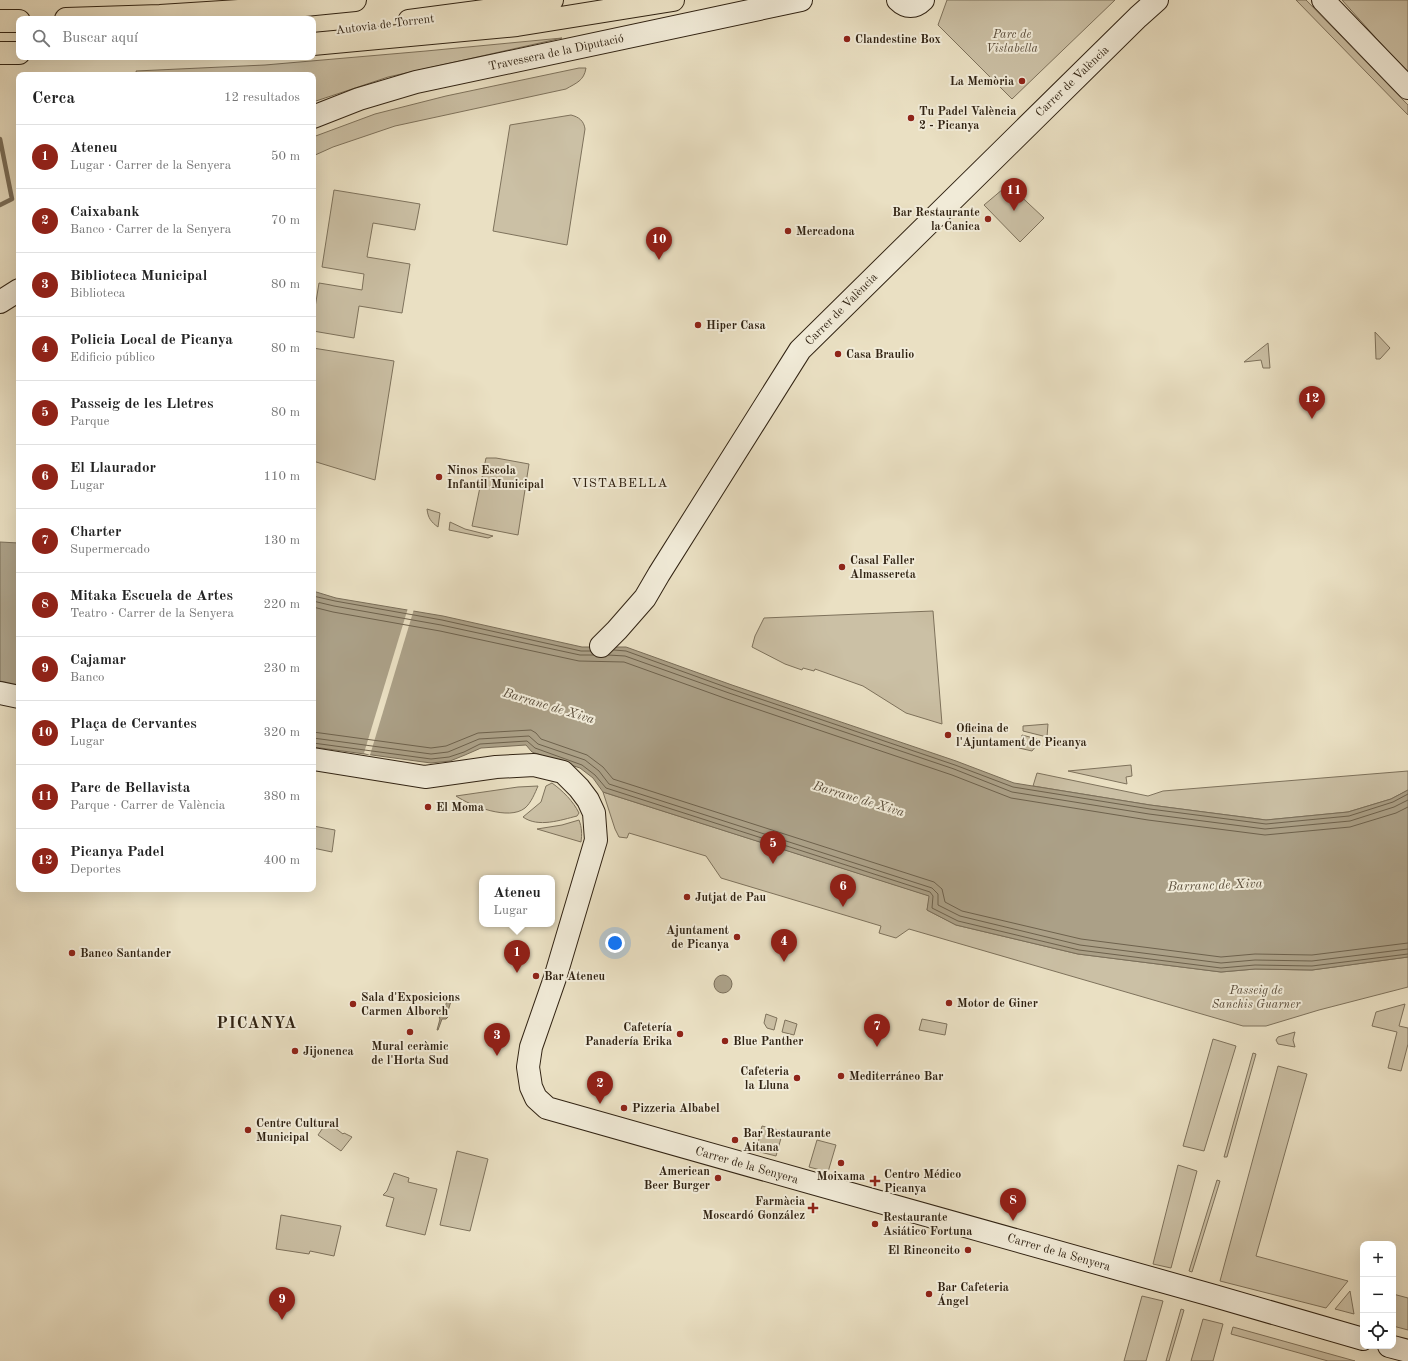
<!DOCTYPE html>
<html lang="es">
<head>
<meta charset="utf-8">
<style>
  :root { --surface:#fff; --page:#f2f2f2; --text:#222; --muted:#767676; --line:#e0e0e0; --accent:#8f2418 }
  body { margin:0; font-family:"Old Standard TT",serif; background:var(--page); color:var(--text) }
  .controls { position:absolute; right:12px; bottom:12px; display:grid; overflow:hidden; border-radius:8px; box-shadow:0 4px 16px #0002 }
  .controls button { width:36px; height:36px; display:grid; place-items:center; padding:0; border:0; border-bottom:1px solid var(--line); background:var(--surface); color:var(--text); font:20px sans-serif }
  .you { position:absolute; left:615px; top:943px; width:14px; height:14px; margin:-10px; border:3px solid #fff; border-radius:50%; background:#1a73e8; box-shadow:0 0 0 6px #1a73e833 }
  .badge { display:grid; place-items:center; width:26px; height:26px; border-radius:50%; background:var(--accent); color:#fff; font-size:13px; font-weight:700 }
  .pin { position:absolute; translate:-50% -33px; filter:drop-shadow(0 1px 2px #0008) }
  .pin::after { content:''; position:absolute; top:21px; width:14px; height:12px; background:inherit; clip-path:polygon(0 0,100% 0,50% 100%) }
  .popup { position:absolute; left:479px; top:875px; width:76px; height:52px; box-sizing:border-box; display:grid; place-content:center; border-radius:8px; background:var(--surface); filter:drop-shadow(0 1px 3px #0005); font-size:13px; white-space:nowrap; color:var(--muted) }
  .popup b { font-size:15px; color:var(--text) }
  .popup::after { content:''; position:absolute; left:50%; top:100%; margin-left:-8px; border:8px solid transparent; border-top-color:var(--surface) }
  .list { margin:0; padding:0; list-style:none }
  h2 { display:flex; justify-content:space-between; align-items:center; height:52px; margin:0; padding:0 16px; font-size:17px }
  h2 small { font-size:13px; font-weight:400; color:var(--muted) }
  .list li { display:grid; grid-template-columns:26px 1fr auto; gap:12px; align-items:center; box-sizing:border-box; height:64px; padding:0 16px; border-top:1px solid var(--line) }
  .list b { display:block; font-size:15px; white-space:nowrap }
  .list p { margin:0; font-size:13px; white-space:nowrap; color:var(--muted) }
  .list em { font-size:13px; font-style:normal; color:var(--muted) }
  .icon { flex:none; width:22px; height:22px; fill:none; stroke:currentColor; stroke-width:2; stroke-linecap:round; stroke-linejoin:round }
  .map { position:relative; flex:none; width:1408px; height:1361px; overflow:hidden }
  .search { position:absolute; background:var(--surface); box-shadow:0 4px 16px #0002; left:16px; top:16px; width:300px; height:44px; display:flex; align-items:center; gap:10px; box-sizing:border-box; padding:0 14px; border-radius:8px; color:var(--muted); font-size:15px }
  .panel { position:absolute; background:var(--surface); box-shadow:0 4px 16px #0002; left:16px; top:72px; width:300px; height:820px; border-radius:8px }
  .map>svg:first-child { display:block }
</style>
</head>
<body>
<div class="map">
<svg width="1408" height="1361" viewBox="0 0 1408 1361">
  <rect width="100%" height="100%" fill="#eae0c3"/>
  <filter id="stains"><feTurbulence type="fractalNoise" baseFrequency=".005" numOctaves="4"/><feColorMatrix values="0 0 0 0 .2 0 0 0 0 .09 0 0 0 0 .02 0 0 0 .5 -.17"/></filter>
  <radialGradient id="worn" r=".72"><stop offset=".6" stop-color="#630" stop-opacity="0"/><stop offset="1" stop-color="#630" stop-opacity=".3"/></radialGradient>
  <path fill="#cbc0a5" stroke="#7e725c" d="M947,0h168l-103,99 -74,-74z
    M1296,0h10l102,105v10z
    M1342,0h66v74l-7,-8z
    M562,38l-174,39 -75,25v-27h-176l-1,-4 129,-6 161,-14z
    M579,68h7c-2,13 -10,15 -20,21l-171,37 -62,21 -20,9v-19l62,-23 71,-18z
    M571,115c8,2 13,6 14,14l-18,116 -74,-14 17,-106z
    M1007,188l6,1 31,29 -24,24 -36,-37 19,-16z
    M334,190l86,14 -5,26 -42,-7 -6,34 43,7 -8,49 -43,-7 -5,32 -41,-7v-11l6,-37 43,7 2,-16 -42,-7z
    M1375,332l15,16 -10,11h-4z
    M1268,343l2,25h-7l-2,-8 -17,2z
    M313,348l81,13 -19,119 -62,-19z
    M486,458h10l33,6 -11,71 -46,-9z
    M427,509l13,4 -2,14c-7,-5 -10,-9 -11,-18z
    M450,522l15,7 28,7 -5,2 -39,-8z
    M933,611l9,113 -36,-11 -43,-27 -48,-17 -1,2 -11,-3 -1,2 -17,-6 -33,-17 3,-11 9,-18z
    M1048,724l-1,13 -24,-6v-5z
    M1022,735l19,5 -9,11 -13,-3z
    M1131,765l1,11 -6,1 1,7 -59,-13z
    M1408,771v19l-17,9 -43,13 -82,8 -116,-15 -117,-19 4,-13 111,23 15,-5z
    M552,783c11,8 21,18 27,30l-2,3c-16,4 -39,12 -54,1l18,-15 5,-16z
    M538,786c-3,7 -7,17 -13,22 -16,13 -54,-2 -69,-12l62,-9z
    M603,792l327,104 -3,14 29,15 122,29 143,18 34,-3 57,1 96,-13v30l-89,23 -53,16h-23l-334,-97 -13,9 -17,-5 2,-7 -160,-48 -15,-22 -77,-23 -2,5 -8,-1 -4,-8z
    M579,820c3,8 3,14 2,22l-44,-13 25,-4z
    M313,826l22,4 -3,22 -19,-4z
    M1405,1004l-6,22 9,2v16l-7,27 -13,-3 9,-36 -25,-6 4,-14z
    M766,1014l11,4 -3,12 -7,-2 -3,-5z
    M922,1019l25,5 -2,11 -26,-5z
    M785,1020l12,4 -3,11 -12,-3z
    M1295,1032l-2,8 2,7 -17,-3 -2,-4 2,-3z
    M1213,1039l23,7 -32,105 -21,-5z
    M1253,1053l3,1 -29,103h-3z
    M1278,1066l29,8 -51,182 92,25 -22,27 -106,-27z
    M327,1122l16,12 1,-1 8,4 -11,14 -23,-16z
    M762,1126l21,5 -7,25 -20,-5z
    M817,1140l19,5 -8,27 -19,-5z
    M457,1151l31,8 -18,72 -30,-6z
    M1178,1165l19,6 -26,97 -18,-4z
    M394,1173l15,5 -1,4 29,7 -12,46 -39,-9 8,-28 -11,-3 4,-4z
    M1217,1180l3,1 -28,91 -3,-1z
    M281,1215l60,11 -7,30 -24,-5 -1,3 -33,-5z
    M1350,1291l4,23 -19,-5z
    M1393,1294l15,4v32l-15,-4z
    M1142,1296l21,5 -17,60h-22z
    M1181,1309l3,1 -15,51h-3z
    M1203,1319l20,5 -10,37h-22z
    M1233,1327l122,34h-27l-97,-27z"/>
  <path fill="#aba087" stroke="#7a6e59" d="M0,542l19,1v142l-19,-4z
    M313,591l23,7 107,18 139,31h44l106,38 224,76 58,22 136,22 116,15 82,-8 43,-13 17,-9v167l-96,13 -57,-1 -34,3 -143,-18 -122,-29 -29,-15 2,-14 -326,-104 -10,-14 -13,-10 -48,-16 -6,-7 -45,3 -16,7 -15,6 -19,2 -118,-16z
    M714 984a9 9 0 1 1 18 0a9 9 0 1 1-18 0Z
    M449,996h3v2l-4,13 1,5 -3,3h-4l-4,11h-1l3,-11 -2,-5 1,-3 5,-2z"/>
  <path fill="#eae0c3" d="M408,608l6,1 -44,146 -6,-2z"/>
  <g fill="none" stroke-linecap="round" stroke-linejoin="round">
    <path stroke="#6e624d" stroke-width="1" d="M313,596l22,5 107,19 139,31h9
      M313,601l21,5 107,19 139,30h14
      M313,607l20,5 107,19 139,30 45,1 103,37 225,76 59,23 137,22 117,15 85,-8 46,-14 12,-6
      M614,650l12,1 105,38 224,76 58,22 137,22 116,15 83,-8 44,-14 15,-8
      M608,655l17,1 104,37 225,76 58,23 137,22 116,15 85,-8 44,-14 14,-7
      M313,732l118,16 15,-2 32,-13 53,-3 5,3 5,6 46,16 16,12 10,12 321,103 8,7 3,13 17,9 119,28 140,18 34,-3 57,1 96,-12
      M313,738l118,16 17,-2 31,-13 50,-3 9,8 47,16 14,11 10,13 323,104 6,6v11l22,11 120,29 141,18 34,-3 57,1 96,-12
      M313,743l118,16 18,-2 15,-5 16,-8 47,-3 8,7 47,17 13,10 11,13 324,104 3,4 -1,12 26,13 121,29 142,18 34,-3 57,1 96,-12"/>
    <path stroke="#7a6e59" stroke-width="4.5" d="M0,139l12,60 -12,6"/>
    <g stroke="#312313" stroke-width="24">
      <path id="secondary" d="M898,0c8,8 17,8 25,0
        M1323,0l85,88
        M313,117l46,-18 57,-17 385,-82
        M0,302l19,-12
        M601,646l16,-16 28,-32 14,-24 141,-224 338,-333 19,-17
        M0,693l19,4
        M313,759l112,18 71,-10 38,-2 29,7 16,16 9,12 6,13 2,27 -41,138 -24,69 -3,20 3,20 5,11 11,10 265,75 399,112 152,44
        M1389,1346l19,5"/>
    </g>
    <g stroke="#312313" stroke-width="24">
      <path id="highway" d="M66,19l94,-3 94,-6 101,-10
        M0,21h19
        M409,21l105,-14 38,-7
        M313,44l204,-19 156,-25
        M0,53h19"/>
    </g>
    <use href="#secondary" stroke="#f1ebd8" stroke-width="22"/>
    <use href="#highway" stroke="#eae0c3" stroke-width="22"/>
  </g>
  <g fill="#8f2418" stroke="#f1ebd8" stroke-width="1.5">
    <circle cx="847" cy="39" r="4"/>
    <circle cx="1022" cy="81" r="4"/>
    <circle cx="911" cy="118" r="4"/>
    <circle cx="988" cy="219" r="4"/>
    <circle cx="788" cy="231" r="4"/>
    <circle cx="698" cy="325" r="4"/>
    <circle cx="838" cy="354" r="4"/>
    <circle cx="439" cy="477" r="4"/>
    <circle cx="842" cy="567" r="4"/>
    <circle cx="948" cy="735" r="4"/>
    <circle cx="428" cy="807" r="4"/>
    <circle cx="687" cy="897" r="4"/>
    <circle cx="737" cy="937" r="4"/>
    <circle cx="72" cy="953" r="4"/>
    <circle cx="536" cy="976" r="4"/>
    <circle cx="949" cy="1003" r="4"/>
    <circle cx="353" cy="1004" r="4"/>
    <circle cx="410" cy="1032" r="4"/>
    <circle cx="680" cy="1034" r="4"/>
    <circle cx="725" cy="1041" r="4"/>
    <circle cx="295" cy="1051" r="4"/>
    <circle cx="841" cy="1076" r="4"/>
    <circle cx="797" cy="1078" r="4"/>
    <circle cx="624" cy="1108" r="4"/>
    <circle cx="248" cy="1130" r="4"/>
    <circle cx="735" cy="1140" r="4"/>
    <circle cx="841" cy="1163" r="4"/>
    <circle cx="718" cy="1178" r="4"/>
    <path d="M873 1175h4v4h4v4h-4v4h-4v-4h-4v-4h4z"/>
    <path d="M811 1202h4v4h4v4h-4v4h-4v-4h-4v-4h4z"/>
    <circle cx="875" cy="1224" r="4"/>
    <circle cx="968" cy="1250" r="4"/>
    <circle cx="929" cy="1294" r="4"/>
  </g>
  <g text-anchor="middle" stroke-width="4" stroke-linejoin="round" paint-order="stroke">
    <g font-size="12" fill="#312313" stroke="#f1ebd8">
      <text transform="translate(385 24) rotate(-7)" y="4">Autovia de Torrent</text>
      <text transform="translate(556 52) rotate(-12)" y="4">Travessera de la Diputació</text>
      <text transform="translate(1072 81) rotate(-44)" y="4">Carrer de València</text>
      <text transform="translate(841 309) rotate(-45)" y="4">Carrer de València</text>
      <text transform="translate(747 1165) rotate(16)" y="4">Carrer de la Senyera</text>
      <text transform="translate(1059 1252) rotate(16)" y="4">Carrer de la Senyera</text>
    </g>
    <g font-size="12" font-style="italic" fill="#584a38" stroke="#f1ebd8">
      <text x="1012" y="38">Parc de<tspan x="1012" dy="14">Vistabella</tspan></text>
      <text x="1256" y="994">Passeig de<tspan x="1256" dy="14">Sanchis Guarner</tspan></text>
    </g>
    <g font-size="12" font-weight="bold" fill="#312313" stroke="#f1ebd8" text-anchor="start">
      <text x="855" y="43">Clandestine Box</text>
      <text x="1014" y="85" text-anchor="end">La Memòria</text>
      <text x="919" y="115">Tu Padel València<tspan x="919" dy="14">2 - Picanya</tspan></text>
      <text x="980" y="216" text-anchor="end">Bar Restaurante<tspan x="980" dy="14">la Canica</tspan></text>
      <text x="796" y="235">Mercadona</text>
      <text x="706" y="329">Hiper Casa</text>
      <text x="846" y="358">Casa Braulio</text>
      <text x="447" y="474">Ninos Escola<tspan x="447" dy="14">Infantil Municipal</tspan></text>
      <text x="850" y="564">Casal Faller<tspan x="850" dy="14">Almassereta</tspan></text>
      <text x="956" y="732">Oficina de<tspan x="956" dy="14">l'Ajuntament de Picanya</tspan></text>
      <text x="436" y="811">El Moma</text>
      <text x="695" y="901">Jutjat de Pau</text>
      <text x="729" y="934" text-anchor="end">Ajuntament<tspan x="729" dy="14">de Picanya</tspan></text>
      <text x="80" y="957">Banco Santander</text>
      <text x="544" y="980">Bar Ateneu</text>
      <text x="361" y="1001">Sala d'Exposicions<tspan x="361" dy="14">Carmen Alborch</tspan></text>
      <text x="957" y="1007">Motor de Giner</text>
      <text x="672" y="1031" text-anchor="end">Cafetería<tspan x="672" dy="14">Panadería Erika</tspan></text>
      <text x="733" y="1045">Blue Panther</text>
      <text x="410" y="1050" text-anchor="middle">Mural ceràmic<tspan x="410" dy="14">de l'Horta Sud</tspan></text>
      <text x="303" y="1055">Jijonenca</text>
      <text x="789" y="1075" text-anchor="end">Cafeteria<tspan x="789" dy="14">la Lluna</tspan></text>
      <text x="849" y="1080">Mediterráneo Bar</text>
      <text x="632" y="1112">Pizzeria Albabel</text>
      <text x="256" y="1127">Centre Cultural<tspan x="256" dy="14">Municipal</tspan></text>
      <text x="743" y="1137">Bar Restaurante<tspan x="743" dy="14">Aitana</tspan></text>
      <text x="710" y="1175" text-anchor="end">American<tspan x="710" dy="14">Beer Burger</tspan></text>
      <text x="884" y="1178">Centro Médico<tspan x="884" dy="14">Picanya</tspan></text>
      <text x="841" y="1180" text-anchor="middle">Moixama</text>
      <text x="805" y="1205" text-anchor="end">Farmàcia<tspan x="805" dy="14">Moscardó González</tspan></text>
      <text x="883" y="1221">Restaurante<tspan x="883" dy="14">Asiático Fortuna</tspan></text>
      <text x="960" y="1254" text-anchor="end">El Rinconcito</text>
      <text x="937" y="1291">Bar Cafeteria<tspan x="937" dy="14">Ángel</tspan></text>
    </g>
    <g font-size="13" letter-spacing="1" fill="#312313" stroke="#f1ebd8">
      <text x="620" y="487">VISTABELLA</text>
    </g>
    <g font-size="13" font-style="italic" fill="#5c4f3c" stroke="#f1ebd8">
      <text transform="translate(549 705) rotate(17)" y="5">Barranc de Xiva</text>
      <text transform="translate(859 798) rotate(17)" y="5">Barranc de Xiva</text>
      <text transform="translate(1215 884) rotate(-2)" y="5">Barranc de Xiva</text>
    </g>
    <g font-size="16" font-weight="bold" letter-spacing="1" fill="#312313" stroke="#f1ebd8">
      <text x="257" y="1028">PICANYA</text>
    </g>
  </g>
  <rect width="100%" height="100%" filter="url(#stains)"/>
  <rect width="100%" height="100%" fill="url(#worn)"/>
</svg>
<div class="controls">
<button>+</button>
<button>−</button>
<button><svg class="icon" aria-label="locate" viewBox="0 0 24 24"><circle cx="12" cy="12" r="6"/><path d="M12 2v4M12 18v4M2 12h4M18 12h4"/></svg></button>
</div>
<div class="you"></div>
<div class="pin badge" style="left:517px;top:973px">1</div>
<div class="popup"><b>Ateneu</b>Lugar</div>
<div class="pin badge" style="left:600px;top:1104px">2</div>
<div class="pin badge" style="left:497px;top:1056px">3</div>
<div class="pin badge" style="left:784px;top:962px">4</div>
<div class="pin badge" style="left:773px;top:864px">5</div>
<div class="pin badge" style="left:843px;top:907px">6</div>
<div class="pin badge" style="left:877px;top:1047px">7</div>
<div class="pin badge" style="left:1013px;top:1221px">8</div>
<div class="pin badge" style="left:282px;top:1320px">9</div>
<div class="pin badge" style="left:659px;top:260px">10</div>
<div class="pin badge" style="left:1014px;top:211px">11</div>
<div class="pin badge" style="left:1312px;top:419px">12</div>
<div class="search"><svg class="icon" aria-label="search" viewBox="0 0 24 24"><circle cx="10" cy="10" r="6"/><path d="M15 15l6 6"/></svg>Buscar aquí</div>
<section class="panel">
<h2>Cerca<small>12 resultados</small></h2>
<ul class="list">
<li><span class="badge">1</span><div><b>Ateneu</b><p>Lugar · Carrer de la Senyera</p></div><em>50 m</em></li>
<li><span class="badge">2</span><div><b>Caixabank</b><p>Banco · Carrer de la Senyera</p></div><em>70 m</em></li>
<li><span class="badge">3</span><div><b>Biblioteca Municipal</b><p>Biblioteca</p></div><em>80 m</em></li>
<li><span class="badge">4</span><div><b>Policia Local de Picanya</b><p>Edificio público</p></div><em>80 m</em></li>
<li><span class="badge">5</span><div><b>Passeig de les Lletres</b><p>Parque</p></div><em>80 m</em></li>
<li><span class="badge">6</span><div><b>El Llaurador</b><p>Lugar</p></div><em>110 m</em></li>
<li><span class="badge">7</span><div><b>Charter</b><p>Supermercado</p></div><em>130 m</em></li>
<li><span class="badge">8</span><div><b>Mitaka Escuela de Artes</b><p>Teatro · Carrer de la Senyera</p></div><em>220 m</em></li>
<li><span class="badge">9</span><div><b>Cajamar</b><p>Banco</p></div><em>230 m</em></li>
<li><span class="badge">10</span><div><b>Plaça de Cervantes</b><p>Lugar</p></div><em>320 m</em></li>
<li><span class="badge">11</span><div><b>Parc de Bellavista</b><p>Parque · Carrer de València</p></div><em>380 m</em></li>
<li><span class="badge">12</span><div><b>Picanya Padel</b><p>Deportes</p></div><em>400 m</em></li>
</ul>
</section>
</div>
</body>
</html>
